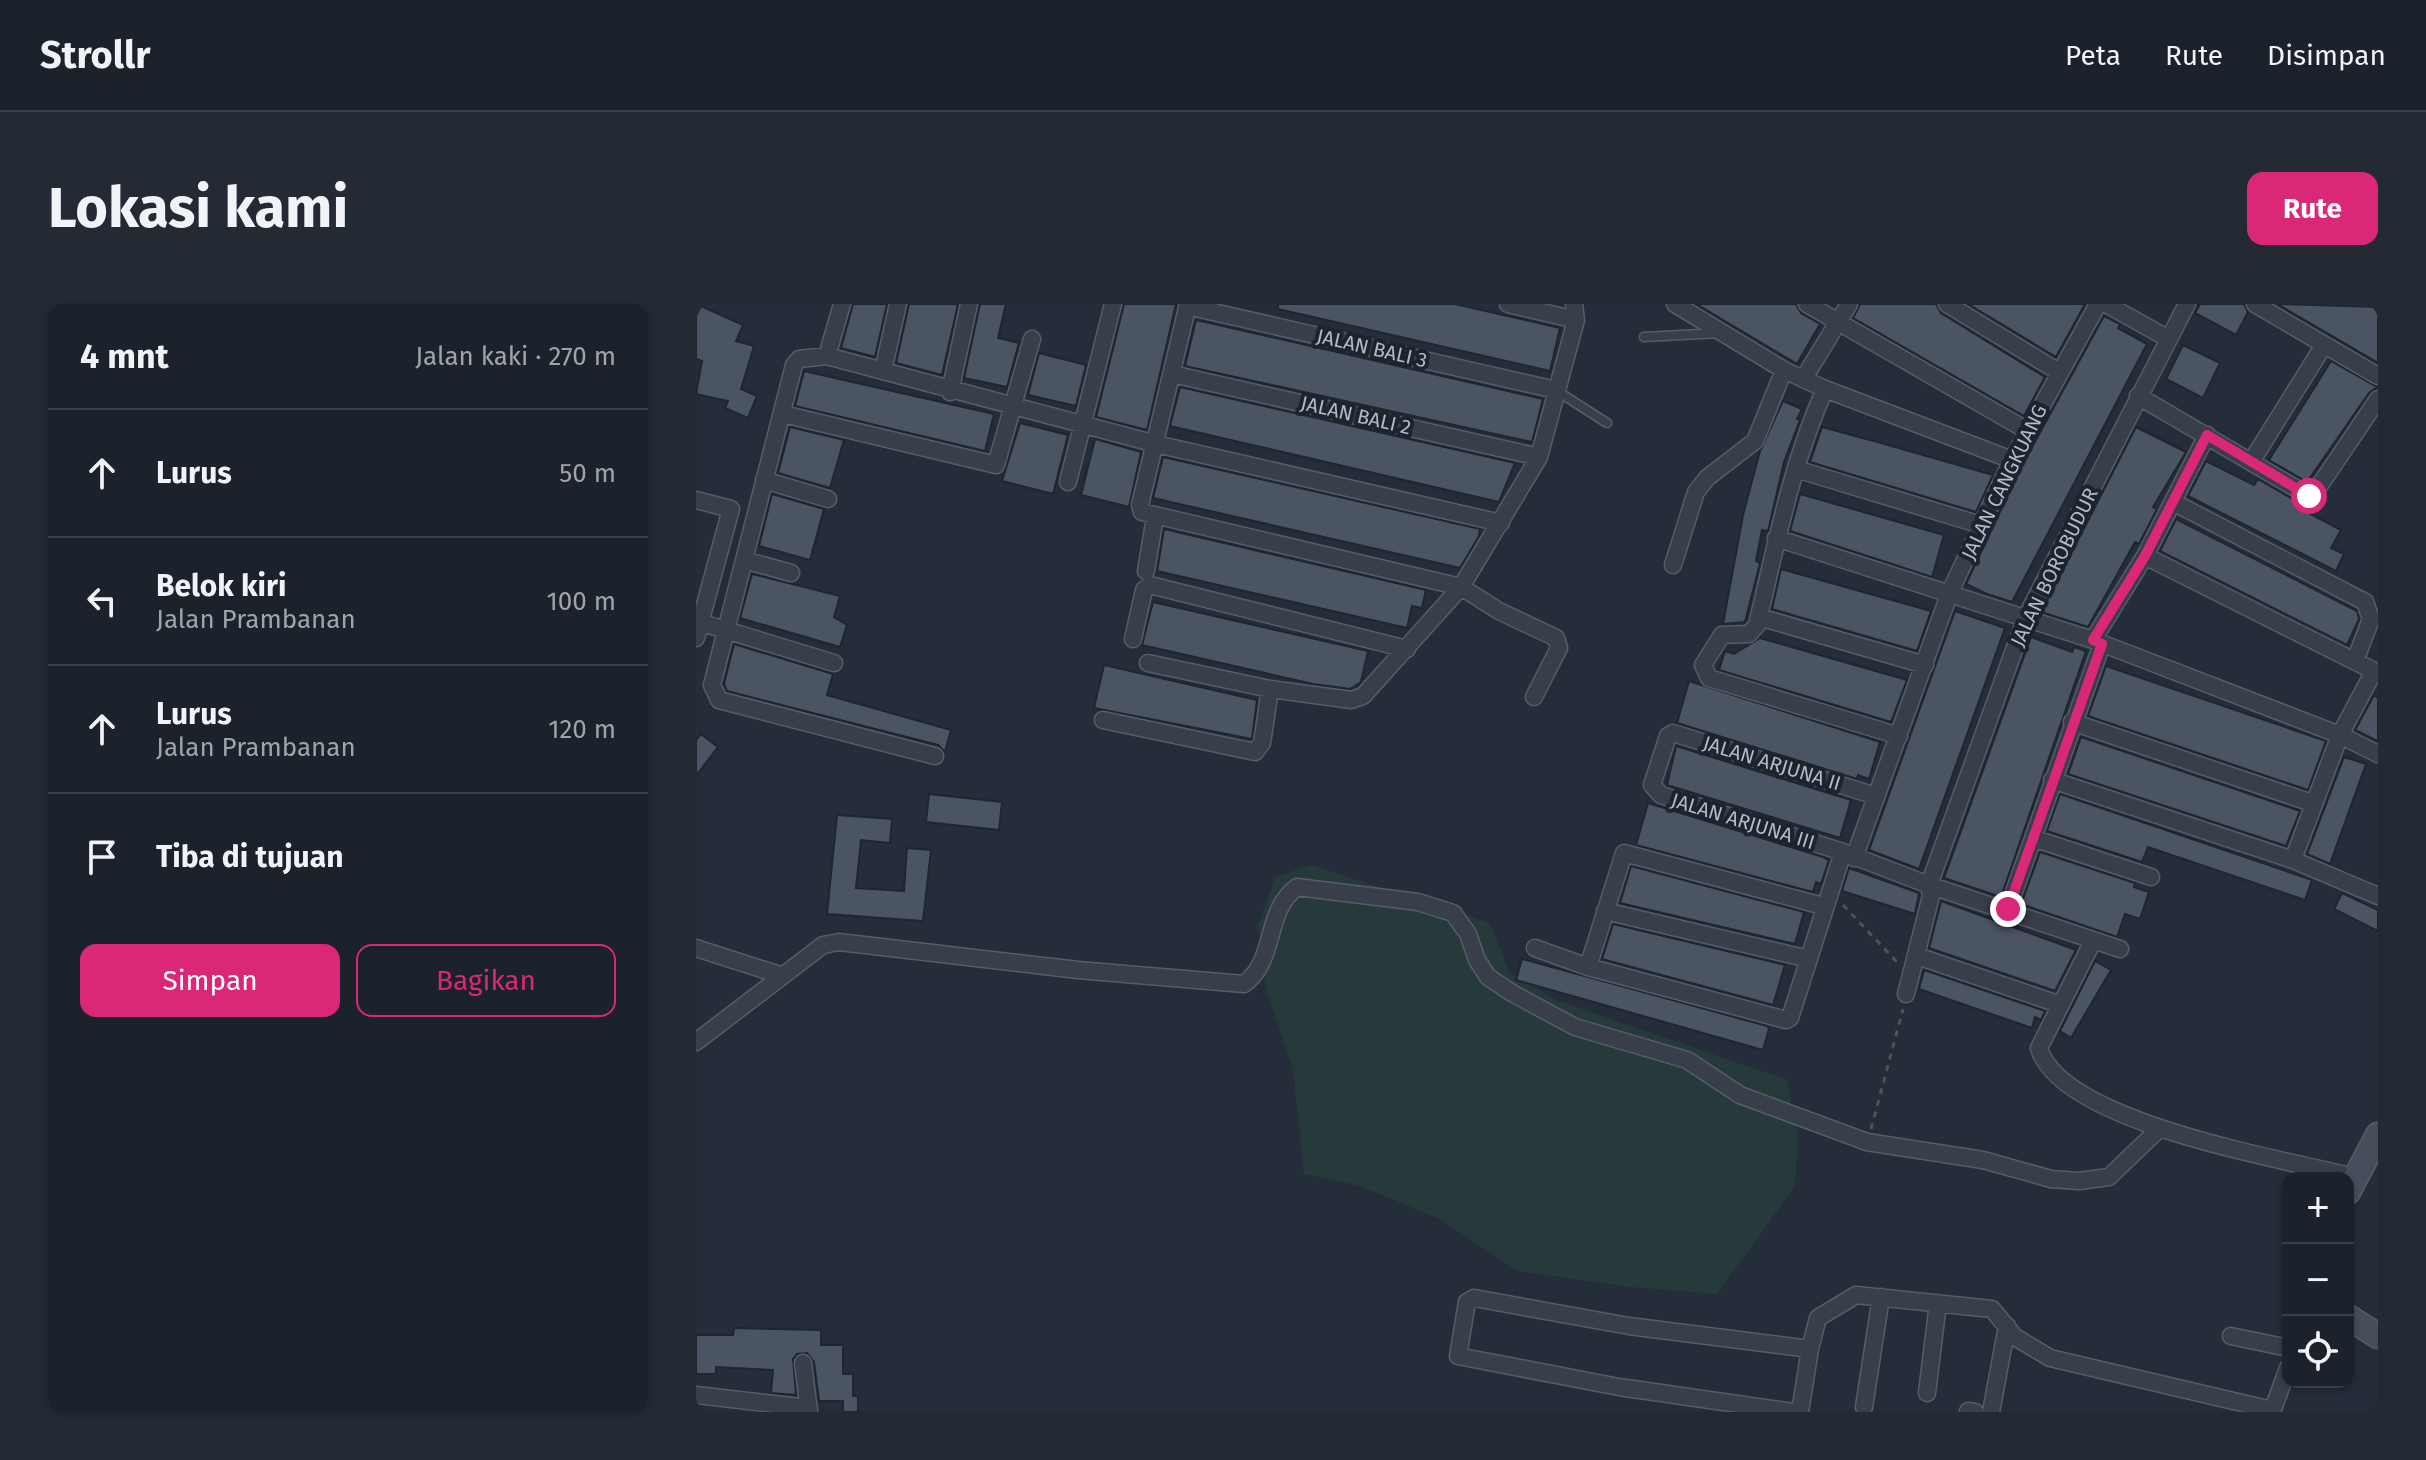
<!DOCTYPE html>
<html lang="id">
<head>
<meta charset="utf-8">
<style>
  :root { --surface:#1b222b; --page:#242a33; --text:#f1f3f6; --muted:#a0a4a9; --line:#393f47; --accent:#db2777 }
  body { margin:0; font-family:"Fira Sans",sans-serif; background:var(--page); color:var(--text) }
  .controls { position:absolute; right:24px; bottom:24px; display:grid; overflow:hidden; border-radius:16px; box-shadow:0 2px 6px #0004 }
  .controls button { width:72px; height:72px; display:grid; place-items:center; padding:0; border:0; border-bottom:2px solid var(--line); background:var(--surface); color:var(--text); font:40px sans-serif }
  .stop { position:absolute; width:24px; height:24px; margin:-18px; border:6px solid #db2777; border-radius:50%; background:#fff }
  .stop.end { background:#db2777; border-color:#fff; box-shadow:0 2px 8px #0008 }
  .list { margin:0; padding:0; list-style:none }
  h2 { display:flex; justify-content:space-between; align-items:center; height:104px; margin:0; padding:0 32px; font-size:34px }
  h2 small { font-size:26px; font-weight:400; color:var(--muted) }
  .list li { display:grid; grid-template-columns:52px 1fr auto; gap:24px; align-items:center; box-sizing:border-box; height:128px; padding:0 32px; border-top:2px solid var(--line) }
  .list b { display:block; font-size:30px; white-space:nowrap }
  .list p { margin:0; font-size:26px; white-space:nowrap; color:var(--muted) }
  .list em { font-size:26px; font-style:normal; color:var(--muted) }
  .actions { display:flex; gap:16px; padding:24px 32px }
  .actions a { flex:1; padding:18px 0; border:2px solid var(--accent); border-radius:16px; text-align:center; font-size:28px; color:var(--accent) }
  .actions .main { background:var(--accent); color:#fff }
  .icon { flex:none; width:44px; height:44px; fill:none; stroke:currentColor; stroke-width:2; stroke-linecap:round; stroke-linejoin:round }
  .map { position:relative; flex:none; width:1682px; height:1108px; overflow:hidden; border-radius:16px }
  header { display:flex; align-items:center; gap:48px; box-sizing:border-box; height:112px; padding:0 40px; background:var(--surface); border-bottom:2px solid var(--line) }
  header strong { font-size:38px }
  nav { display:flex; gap:44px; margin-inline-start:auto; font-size:28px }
  .intro { display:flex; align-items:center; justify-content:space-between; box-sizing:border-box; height:192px; padding:0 48px }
  h1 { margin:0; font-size:56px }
  .button { padding:20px 36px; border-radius:16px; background:var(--accent); color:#fff; font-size:28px; font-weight:700 }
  main { display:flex; gap:48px; padding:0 48px }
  aside { flex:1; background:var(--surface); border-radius:16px; box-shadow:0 2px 6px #0004 }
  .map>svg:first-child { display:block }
</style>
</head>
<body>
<header>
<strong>Strollr</strong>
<nav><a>Peta</a><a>Rute</a><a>Disimpan</a></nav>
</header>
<div class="intro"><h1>Lokasi kami</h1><a class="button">Rute</a></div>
<main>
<aside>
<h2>4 mnt<small>Jalan kaki · 270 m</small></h2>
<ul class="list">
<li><svg class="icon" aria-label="ahead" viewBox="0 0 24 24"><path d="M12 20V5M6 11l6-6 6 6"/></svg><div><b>Lurus</b></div><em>50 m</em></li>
<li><svg class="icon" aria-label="left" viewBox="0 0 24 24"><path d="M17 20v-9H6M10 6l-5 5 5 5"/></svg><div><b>Belok kiri</b><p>Jalan Prambanan</p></div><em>100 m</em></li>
<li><svg class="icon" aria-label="ahead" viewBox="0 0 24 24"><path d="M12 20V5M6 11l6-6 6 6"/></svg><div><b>Lurus</b><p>Jalan Prambanan</p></div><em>120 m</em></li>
<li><svg class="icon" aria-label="arrive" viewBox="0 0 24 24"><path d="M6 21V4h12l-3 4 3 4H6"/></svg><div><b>Tiba di tujuan</b></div></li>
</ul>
<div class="actions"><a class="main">Simpan</a><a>Bagikan</a></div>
</aside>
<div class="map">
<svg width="1682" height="1108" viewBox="0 0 1682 1108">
  <rect width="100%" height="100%" fill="#242d39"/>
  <path fill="#273a3b" d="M615,561l179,58 19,49 47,28 231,80 11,55 -3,51 -78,108 -87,-7 -113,-16 -78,-52 -78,-33 -57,-12 -11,-104 -26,-78 -9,-65 17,-50z"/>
  <path fill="#4b5463" stroke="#1f2630" stroke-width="2" d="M157,0h34l-12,53 -34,-9z
    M213,0h49l-16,71 -46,-12z
    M284,0h26l-8,34 21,5 -12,44 -43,-9z
    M428,0h52l-29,126 -51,-13z
    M582,0h177l105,24 -10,43 -272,-62z
    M1000,0h100l5,9 19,11 -23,40z
    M1164,0h76l5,9 104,64 -21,39 -171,-98z
    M1272,0h117l-29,53z
    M1504,0h44l4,8 -12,23 -41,-22z
    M1581,0l101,3v56z
    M5,2l42,19 -7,16 18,5 -13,43 16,7 -9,22 -23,-10 3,-7 -32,-7 6,-33 -6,-2v-43z
    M1408,12l16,8 -2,4 29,16 -135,258 -25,-8 -21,-10 56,-119z
    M500,16l347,79 -11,43 -347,-76z
    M1487,41l37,18 -17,35 -37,-19z
    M343,49l47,12 -10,41 -48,-11z
    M1635,57l46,26 -8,6 -62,89 -38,-22z
    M108,67l190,43 -9,37 -190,-45z
    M484,83l335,76 -16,39 -329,-76z
    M1087,97l19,8 -5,10 3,1 -16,42 -16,69 -6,-1 -6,31 4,2 -15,59 -22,2 20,-109 17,-64z
    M324,119l48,12 -15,59 -51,-13z
    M94,123l54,13 -14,48 -52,-15z
    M1126,123l59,16 112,32 -17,37 -166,-50z
    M1440,123l50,25 -33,55 4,2 -18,35 -4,-2 -47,85 -47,-15z
    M399,135l46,13 -12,55 -48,-12z
    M467,153l317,72 -1,7 -19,32 -307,-70z
    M1510,157l48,24 4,-6 45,26 -2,4 40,21 -10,18 13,6 -8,17 -148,-75z
    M76,190l52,15 -14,51 -51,-14z
    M1104,190l144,41 -12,42 -142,-46z
    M1480,215l181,92 2,8 -12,26 -187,-94z
    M468,225l262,61 -4,18 -10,-2 -5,22 -250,-57z
    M1085,265l150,42 -14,40 -145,-42z
    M56,270l88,22 -6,21 13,8 -7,22 -100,-29z
    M457,298l215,49 -7,31 -11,7 -37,-5 -171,-39z
    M1259,307l50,17 -86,241 -50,-19z
    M1335,333l41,15 2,-5 12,4 -85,246 -57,-19z
    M1064,334l147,42 -16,42 -172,-52 6,-19 9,3z
    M38,340l99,30 -6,21 124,35 -6,22 -7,-7 -211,-54 -3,-7z
    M408,361l153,35 -5,39 -158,-31z
    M1410,362l220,75 -18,49 -220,-74z
    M993,377l191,61 -11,37 -11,-4 -1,4 -180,-56z
    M1678,391l4,3v43l-23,-11z
    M5,430l17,13 -22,29v-36z
    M1385,433l219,74 -14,35 -218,-72z
    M980,442l175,54 -11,38 -173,-53z
    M1648,453l22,7 -36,100 -23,-10z
    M233,490l73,8 -3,28 -73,-8z
    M1364,490l252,86 -7,20 -157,-53 -6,15 -95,-31z
    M952,499l175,54 6,3 -8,24 -5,-2 -3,10 -177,-47z
    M141,511l55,4 -2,24 -29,-3 -5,48 48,3 3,-43 24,2 -8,71 -96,-7z
    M1344,548l95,31 -1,4 15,5 -9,27 -15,-5 -8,23 -96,-33z
    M935,562l173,46 -9,32 -175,-41z
    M1153,564l70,25 -4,21 -73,-23z
    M1646,589l36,17v21l-44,-22z
    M1245,597l135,49 -21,41 -126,-43z
    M917,620l172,41 -12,40 -171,-46z
    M826,655l245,67 2,3 -6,21 -247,-70z
    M1399,657l16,9 -40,68 -11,-7z
    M1228,666l121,41 -4,9 -6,-3 -3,11 -113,-39z
    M38,1024l87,2v15h22v29h10v22h5v16h-15v-11h-24l-5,-39 -7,-9 -10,1 -4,5 3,36 -25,-2 2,-23 -57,-3v7h-20v-39h37z"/>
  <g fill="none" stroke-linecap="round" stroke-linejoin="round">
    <g stroke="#565d67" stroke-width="11">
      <path id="lane" d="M948,33l75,-4
        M861,87l50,32"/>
    </g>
    <g stroke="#565d67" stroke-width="19">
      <path id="street" d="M492,0l-48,201 2,7 319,75 38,24 57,27 3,10 -25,49
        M812,0l68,16
        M979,0l109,66 41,19 187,71
        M1111,0l221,127
        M1251,0l112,68
        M1410,0l61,34
        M1559,0l123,72
        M491,2l369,84
        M131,52l15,-52
        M187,67l15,-67
        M476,70l367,83
        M1108,74l45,-74
        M1129,85c-34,76 -49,157 -68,236l-8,9 -27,1 -19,30 6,13 190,58
        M254,88l19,-88
        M1442,92l171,100 13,-14 56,-83
        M87,110l213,51 36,-126
        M1555,158l73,-117
        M1100,165l185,56
        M68,176l64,19
        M372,178l45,-178
        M0,196l35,9 -35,129
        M1477,198l192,100 6,17 -16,42
        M1080,234l317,102 247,95 38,19
        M1449,252l233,117
        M48,256l47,13
        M977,261l23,-73 11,-14 48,-37 29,-71
        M450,267l9,-54
        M1063,313l166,48
        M0,317l138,42
        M437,335l11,-49 6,-5 257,64
        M1397,336l52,-84 62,-121
        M452,359l122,26 81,11 12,-4 98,-109 78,-130 37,-137 -2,-16
        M407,416l152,32 7,-9 8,-54
        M1376,418l240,81
        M239,452l-216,-56 -7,-15 82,-320 5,-6 28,-3 329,88 345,79
        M1356,476l241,80 85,36
        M1180,492l-203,-63 -5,3 -16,49 9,10 182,57 86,33 191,64
        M1337,534l118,39
        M1158,554l96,-266 62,-132 86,-156
        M1597,556l47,-125 34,-64
        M1312,605l94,-265
        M909,607l204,48
        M1397,637l-54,107c22,75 245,111 315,129
        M0,644l84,27
        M839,644l53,19 198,53 4,-2 53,-166
        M1221,652l144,49
        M892,663l36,-114 199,53
        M1210,690l25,-98 -2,-11 97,-268 161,-313
        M0,738l127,-97 16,-3 239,28 166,14c33,-24 20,-73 53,-97l121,15 35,11 15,21 9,26 11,17 24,16 63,34 112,33 53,35 127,47 116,18 68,19 28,2 30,-4 49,-47
        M1535,1032l57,12
        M107,1059l6,49
        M1231,1089l11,-90
        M0,1091l113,13
        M1168,1103l17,-110
        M1272,1107l7,1
        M1097,1108l-174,-25 -161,-31 9,-54 7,-4 155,28 181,23
        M1104,1108l10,-63 8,-31 38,-23 136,14 23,28 35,21 222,52
        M1295,1108l16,-86
        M1576,1108l16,-44"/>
    </g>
    <g stroke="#565d67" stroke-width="27">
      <path id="secondary" d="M1652,888l30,-57
        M1652,1013l30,19"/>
    </g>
    <path stroke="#465759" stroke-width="3" stroke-dasharray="6 6" stroke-linecap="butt" d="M1147,601l55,58
      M1175,825l32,-120"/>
    <use href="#lane" stroke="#383f4a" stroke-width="8"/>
    <use href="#street" stroke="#383f4a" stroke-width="16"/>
    <use href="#secondary" stroke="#464e5c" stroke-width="24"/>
  </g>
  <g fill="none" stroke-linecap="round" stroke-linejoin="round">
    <path stroke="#db2777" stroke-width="10" d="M1312,605l94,-265 -9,-4 52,-84 62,-121 102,61"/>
  </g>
  <g text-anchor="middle" stroke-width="8" stroke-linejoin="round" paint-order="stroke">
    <g font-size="20" fill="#b3bac5" stroke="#1d242e">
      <text transform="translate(676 44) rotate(13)" y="7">JALAN BALI 3</text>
      <text transform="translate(660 111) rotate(13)" y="7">JALAN BALI 2</text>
      <text transform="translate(1308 178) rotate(-64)" y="7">JALAN CANGKUANG</text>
      <text transform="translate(1358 263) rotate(-64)" y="7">JALAN BOROBUDUR</text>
      <text transform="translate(1076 459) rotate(17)" y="7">JALAN ARJUNA II</text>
      <text transform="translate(1047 517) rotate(17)" y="7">JALAN ARJUNA III</text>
    </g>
  </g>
</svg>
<div class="controls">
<button>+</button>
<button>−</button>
<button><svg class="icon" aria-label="locate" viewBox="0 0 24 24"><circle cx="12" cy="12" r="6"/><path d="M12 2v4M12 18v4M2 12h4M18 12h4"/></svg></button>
</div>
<div class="stop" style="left:1613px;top:192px"></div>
<div class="stop end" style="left:1312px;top:605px"></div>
</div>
</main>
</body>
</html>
